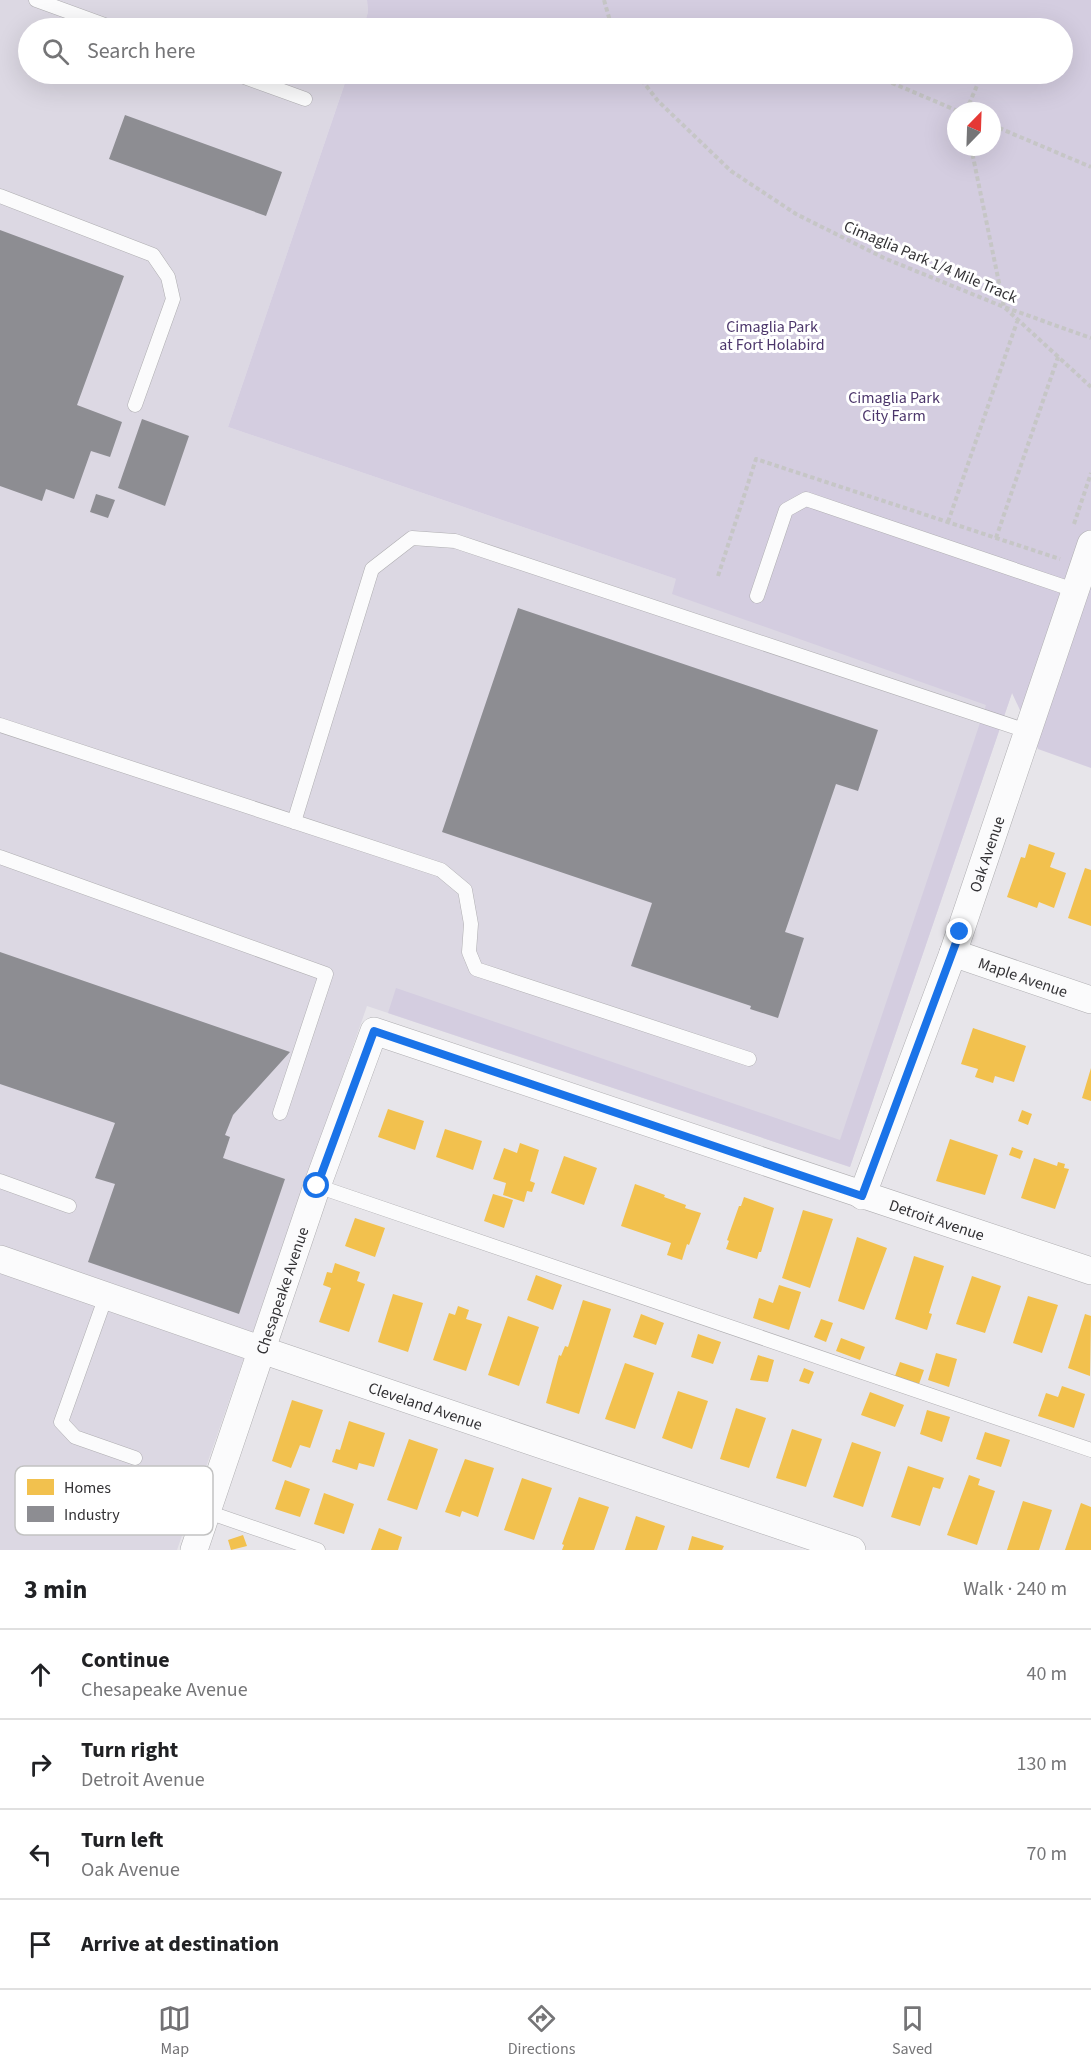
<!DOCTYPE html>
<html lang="en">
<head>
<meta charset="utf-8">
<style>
  :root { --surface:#fff; --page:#f2f2f2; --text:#202124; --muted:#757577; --line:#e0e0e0; --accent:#727174 }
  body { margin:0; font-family:"Source Sans 3",sans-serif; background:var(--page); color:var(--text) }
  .compass { position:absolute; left:947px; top:102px; width:54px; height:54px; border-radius:50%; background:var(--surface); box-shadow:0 6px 24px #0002; rotate:23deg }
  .stop { position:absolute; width:18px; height:18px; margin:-14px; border:4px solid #1a73e8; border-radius:50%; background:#fff }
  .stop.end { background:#1a73e8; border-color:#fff; box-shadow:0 2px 6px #0008 }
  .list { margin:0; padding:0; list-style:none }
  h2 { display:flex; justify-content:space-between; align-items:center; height:78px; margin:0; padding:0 24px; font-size:26px }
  h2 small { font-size:20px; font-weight:400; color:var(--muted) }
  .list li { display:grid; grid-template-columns:39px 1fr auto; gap:18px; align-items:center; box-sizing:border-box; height:90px; padding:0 24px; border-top:2px solid var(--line) }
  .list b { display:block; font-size:22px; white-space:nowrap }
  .list p { margin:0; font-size:20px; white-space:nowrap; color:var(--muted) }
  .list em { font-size:20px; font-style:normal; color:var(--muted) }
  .icon { flex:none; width:33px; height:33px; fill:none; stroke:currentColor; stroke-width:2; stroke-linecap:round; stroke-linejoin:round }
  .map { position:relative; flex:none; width:1091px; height:1550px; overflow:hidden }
  .search { position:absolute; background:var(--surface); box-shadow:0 6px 24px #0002; left:18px; right:18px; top:18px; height:66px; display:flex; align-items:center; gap:15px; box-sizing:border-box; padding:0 21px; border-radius:33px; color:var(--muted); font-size:22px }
  .sheet { height:438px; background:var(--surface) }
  nav { display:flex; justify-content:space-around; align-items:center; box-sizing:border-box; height:84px; border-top:2px solid var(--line); background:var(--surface); font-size:16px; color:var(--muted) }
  nav a { display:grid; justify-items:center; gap:3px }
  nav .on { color:var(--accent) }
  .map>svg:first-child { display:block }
</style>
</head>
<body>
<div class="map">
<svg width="1091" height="1550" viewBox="0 0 1091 1550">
  <rect width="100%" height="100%" fill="#e7e5ea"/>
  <path fill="#dcd8e3" d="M0,0h367l1,12 -5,16h-335v46h320l-120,353 784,266 -162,474 -483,-161 -190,544h-177z"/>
  <path fill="#d4cde0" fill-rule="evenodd" d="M367,0h724v768l-53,-19 -26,-56 -162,474 -462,-154 8,-25 444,152 146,-435 -314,-111 4,-15 -448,-152 120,-353h714v-46h-699l5,-16zM956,111h36v36h-36z"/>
  <path fill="#f2c14e" d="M1029,844l26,9 -5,14 16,6 -12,35 -15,-6 -2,6 -30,-11 14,-40 4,1z
    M1085,868l6,2v56l-23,-8z
    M973,1028l53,18 -12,36 -19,-6 -2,7 -18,-6 3,-8 -17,-5z
    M1091,1068v33l-9,-3z
    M388,1109l36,12 -9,29 -37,-13z
    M1022,1110l10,4 -4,11 -10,-4z
    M445,1129l37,12 -9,29 -37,-13z
    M950,1139l48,16 -13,40 -49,-14z
    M520,1143l19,7 -9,31 5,2 -3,9 -5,-1 -3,11 -21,-7 3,-12 -13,-4 11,-31 13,5z
    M1012,1147l11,4 -3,8 -11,-4z
    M564,1156l33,12 -13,37 -33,-12z
    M1034,1158l23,8 1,-4 7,2 -1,4 5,1 -14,40 -34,-11z
    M635,1184l30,11 -1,2 22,8 -1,3 16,5 -12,32 -2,-1 -5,16 -15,-5 4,-12 -50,-17z
    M493,1194l20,6 -9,28 -20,-7z
    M744,1197l30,11 -13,44h-2l-2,7 -31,-10 3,-8 -2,-1 12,-34h2z
    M803,1210l30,9 -23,69 -28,-10z
    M355,1218l30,10 -10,29 -30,-11z
    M857,1237l30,11 -23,62 -26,-9z
    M914,1256l30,10 -15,47 3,1 -5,16 -32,-11z
    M335,1263l25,9 -3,9 8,3 -16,48 -30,-10 12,-34 -8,-3 4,-13 5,1z
    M536,1275l26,10 -9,25 -26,-10z
    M972,1276l29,10 -16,47 -29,-9z
    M779,1285l22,7 -12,38 -36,-12 6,-20 14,5z
    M393,1294l30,9 -15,49 -30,-10z
    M1028,1296l30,9 -16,48 -29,-10z
    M583,1300l28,9 -32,105 -33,-11 13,-48 2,1 4,-10 3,1z
    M458,1306l11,4 -3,9 16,5 -16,47 -33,-11 16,-47 6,2z
    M641,1314l23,9 -8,22 -23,-8z
    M1085,1314l6,2 -1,60 -22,-8z
    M508,1316l31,11 -20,59 -31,-11z
    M821,1319l12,4 -7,19 -12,-5z
    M698,1334l23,8 -8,22 -22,-7z
    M841,1338l24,9 -5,13 -24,-9z
    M936,1353l21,6 -8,28 -21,-7z
    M758,1355l16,5 -6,22 -18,-2z
    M900,1362l24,8 -5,14 -24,-8z
    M625,1363l29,10 -19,56 -30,-10z
    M804,1368l10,4 -5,12 -10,-3z
    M1062,1386l23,8 -11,34 -36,-12 8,-23 12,4z
    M678,1391l30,10 -16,48 -30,-11z
    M870,1392l34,13 -9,22 -34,-12z
    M292,1400l31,10 -13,38 -10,-3 -9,23 -19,-7z
    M736,1408l30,10 -17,50 -29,-9z
    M927,1410l23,7 -8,25 -22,-8z
    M349,1421l36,12 -11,34 -15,-4 -2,7 -25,-8 4,-13 4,1z
    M792,1429l30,10 -16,48 -30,-9z
    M985,1432l25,8 -9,27 -25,-8z
    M409,1439l29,10 -21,61 -30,-10z
    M852,1442l29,10 -18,55 -30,-10z
    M465,1459l29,9 -16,49 -16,-6 -2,6 -15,-5z
    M908,1466l36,12 -4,11 -7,-2 -13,39 -29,-9z
    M969,1475l11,4 -2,6 17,6 -18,54 -30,-10z
    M522,1478l30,10 -18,52 -30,-10z
    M285,1480l25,9 -10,28 -25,-8z
    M324,1493l30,11 -10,30 -30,-10z
    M579,1497l30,10 -15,43h-32l2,-5 -2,-1z
    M1023,1501l29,9 -13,40h-32z
    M1081,1503l10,4v43h-26z
    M636,1516l29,10 -8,24h-32z
    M379,1528l23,9 -4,13h-27z
    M243,1535l4,11 -16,4 -3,-10z
    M692,1536l32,10 -2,4h-34z"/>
  <path fill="#8d8d92" d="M125,115l157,57 -16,44 -157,-57z
    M0,230l124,46 -47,129 45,17 -12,35 -19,-6 -17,48 -28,-10 -4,12 -42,-15z
    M142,419l47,17 -24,70 -47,-18z
    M96,494l19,6 -7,18 -18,-6z
    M518,608l360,122 -20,61 -22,-7 -51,148 19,6 -26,80 -28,-9 1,-3 -120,-40 21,-63 -210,-71z
    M0,952l290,100 -57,63 -8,20 5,2 -7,21 62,21 -46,135 -151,-52 27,-78 -20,-6 20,-55 -115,-39z"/>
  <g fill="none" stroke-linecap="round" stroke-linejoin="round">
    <g stroke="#afaeb1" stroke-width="15">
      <path id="lane" d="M36,0l77,28
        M236,74l69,25
        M0,196l153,59 15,22 5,22 -38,106
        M757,596l29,-86 20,-11 268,91
        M0,725l441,145 24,20 6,34 -2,28 7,17 273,90
        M294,822l78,-253 40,-31 43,3 572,190
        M0,857l326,117 -46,139
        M0,1181l69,25
        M317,1186l774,264
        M106,1296l-45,126 14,15 60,21
        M208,1512l110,38"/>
    </g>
    <g stroke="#afaeb1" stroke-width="28">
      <g id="street">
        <path id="s1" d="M953,953l138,47"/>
        <path id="s2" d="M862,1196l91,-243 138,-409"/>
        <path id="s3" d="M0,1259l262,91 590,200"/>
        <path id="s4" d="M194,1550l123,-364 57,-155 717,240"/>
      </g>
    </g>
    <path stroke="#c6c6c6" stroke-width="4" stroke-dasharray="4.5 3" stroke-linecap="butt" d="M604,0l8,28
      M637,74l21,27 73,70 65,43 88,44 120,49 87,31
      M871,74l87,37
      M966,111l16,-37
      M992,125l99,42
      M971,147l33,160 87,80
      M948,522l70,-203
      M1074,524l17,-51
      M996,538l62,-181
      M718,576l38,-117 304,100"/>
    <use href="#lane" stroke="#fbfbfc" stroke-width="14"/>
    <use href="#street" stroke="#fbfbfc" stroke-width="27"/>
  </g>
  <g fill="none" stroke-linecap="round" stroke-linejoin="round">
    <path stroke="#1a73e8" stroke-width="8" d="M317,1186l57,-155 488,165 98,-264"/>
  </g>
  <g text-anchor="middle" stroke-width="6" stroke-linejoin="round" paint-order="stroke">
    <g font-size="16" fill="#333235" stroke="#fff">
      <text transform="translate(931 261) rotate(23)" y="6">Cimaglia Park 1/4 Mile Track</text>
      <text dy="6" stroke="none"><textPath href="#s2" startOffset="364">Oak Avenue</textPath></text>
      <text dy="6" stroke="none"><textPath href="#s1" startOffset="74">Maple Avenue</textPath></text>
      <text dy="6" stroke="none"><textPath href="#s4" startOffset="1143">Detroit Avenue</textPath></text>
      <text dy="6" stroke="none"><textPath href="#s4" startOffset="274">Chesapeake Avenue</textPath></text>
      <text dy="6" stroke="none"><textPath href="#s3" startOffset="450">Cleveland Avenue</textPath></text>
    </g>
    <g font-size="16" fill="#4c366b" stroke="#fff">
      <text x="772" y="332">Cimaglia Park<tspan x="772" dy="18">at Fort Holabird</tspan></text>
      <text x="894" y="403">Cimaglia Park<tspan x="894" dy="18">City Farm</tspan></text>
    </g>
  </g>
  <rect x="15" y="1466" width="198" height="69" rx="9" fill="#fff" stroke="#c2c2c2" stroke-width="1.5"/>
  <rect x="27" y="1479" width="27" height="16" fill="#f2c14e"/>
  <rect x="27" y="1506" width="27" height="16" fill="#8d8d92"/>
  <g font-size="16" fill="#333235">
    <text x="64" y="1493">Homes</text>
    <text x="64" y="1520">Industry</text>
  </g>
</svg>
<svg class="compass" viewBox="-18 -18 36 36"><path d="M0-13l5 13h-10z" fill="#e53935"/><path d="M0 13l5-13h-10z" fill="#757577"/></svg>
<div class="stop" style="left:317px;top:1186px"></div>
<div class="stop end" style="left:960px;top:932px"></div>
<div class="search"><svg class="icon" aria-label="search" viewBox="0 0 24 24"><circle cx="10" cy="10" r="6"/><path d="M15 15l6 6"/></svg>Search here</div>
</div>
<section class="sheet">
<h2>3 min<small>Walk · 240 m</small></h2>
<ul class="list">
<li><svg class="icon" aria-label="ahead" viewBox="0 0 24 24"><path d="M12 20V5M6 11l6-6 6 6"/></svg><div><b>Continue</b><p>Chesapeake Avenue</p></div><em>40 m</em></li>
<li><svg class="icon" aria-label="right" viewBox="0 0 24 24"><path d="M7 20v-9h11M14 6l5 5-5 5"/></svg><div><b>Turn right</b><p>Detroit Avenue</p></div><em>130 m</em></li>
<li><svg class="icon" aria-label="left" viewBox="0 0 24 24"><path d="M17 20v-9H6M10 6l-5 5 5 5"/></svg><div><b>Turn left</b><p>Oak Avenue</p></div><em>70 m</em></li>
<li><svg class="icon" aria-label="arrive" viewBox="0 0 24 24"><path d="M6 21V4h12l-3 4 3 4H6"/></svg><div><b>Arrive at destination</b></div></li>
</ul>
</section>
<nav>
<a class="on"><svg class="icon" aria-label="map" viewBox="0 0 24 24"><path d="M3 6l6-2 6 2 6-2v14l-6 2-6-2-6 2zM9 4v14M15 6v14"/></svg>Map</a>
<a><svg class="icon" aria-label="directions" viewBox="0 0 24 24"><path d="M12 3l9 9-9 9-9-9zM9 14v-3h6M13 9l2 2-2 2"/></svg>Directions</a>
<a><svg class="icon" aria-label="saved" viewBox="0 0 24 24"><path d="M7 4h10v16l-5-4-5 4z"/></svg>Saved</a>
</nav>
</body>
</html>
